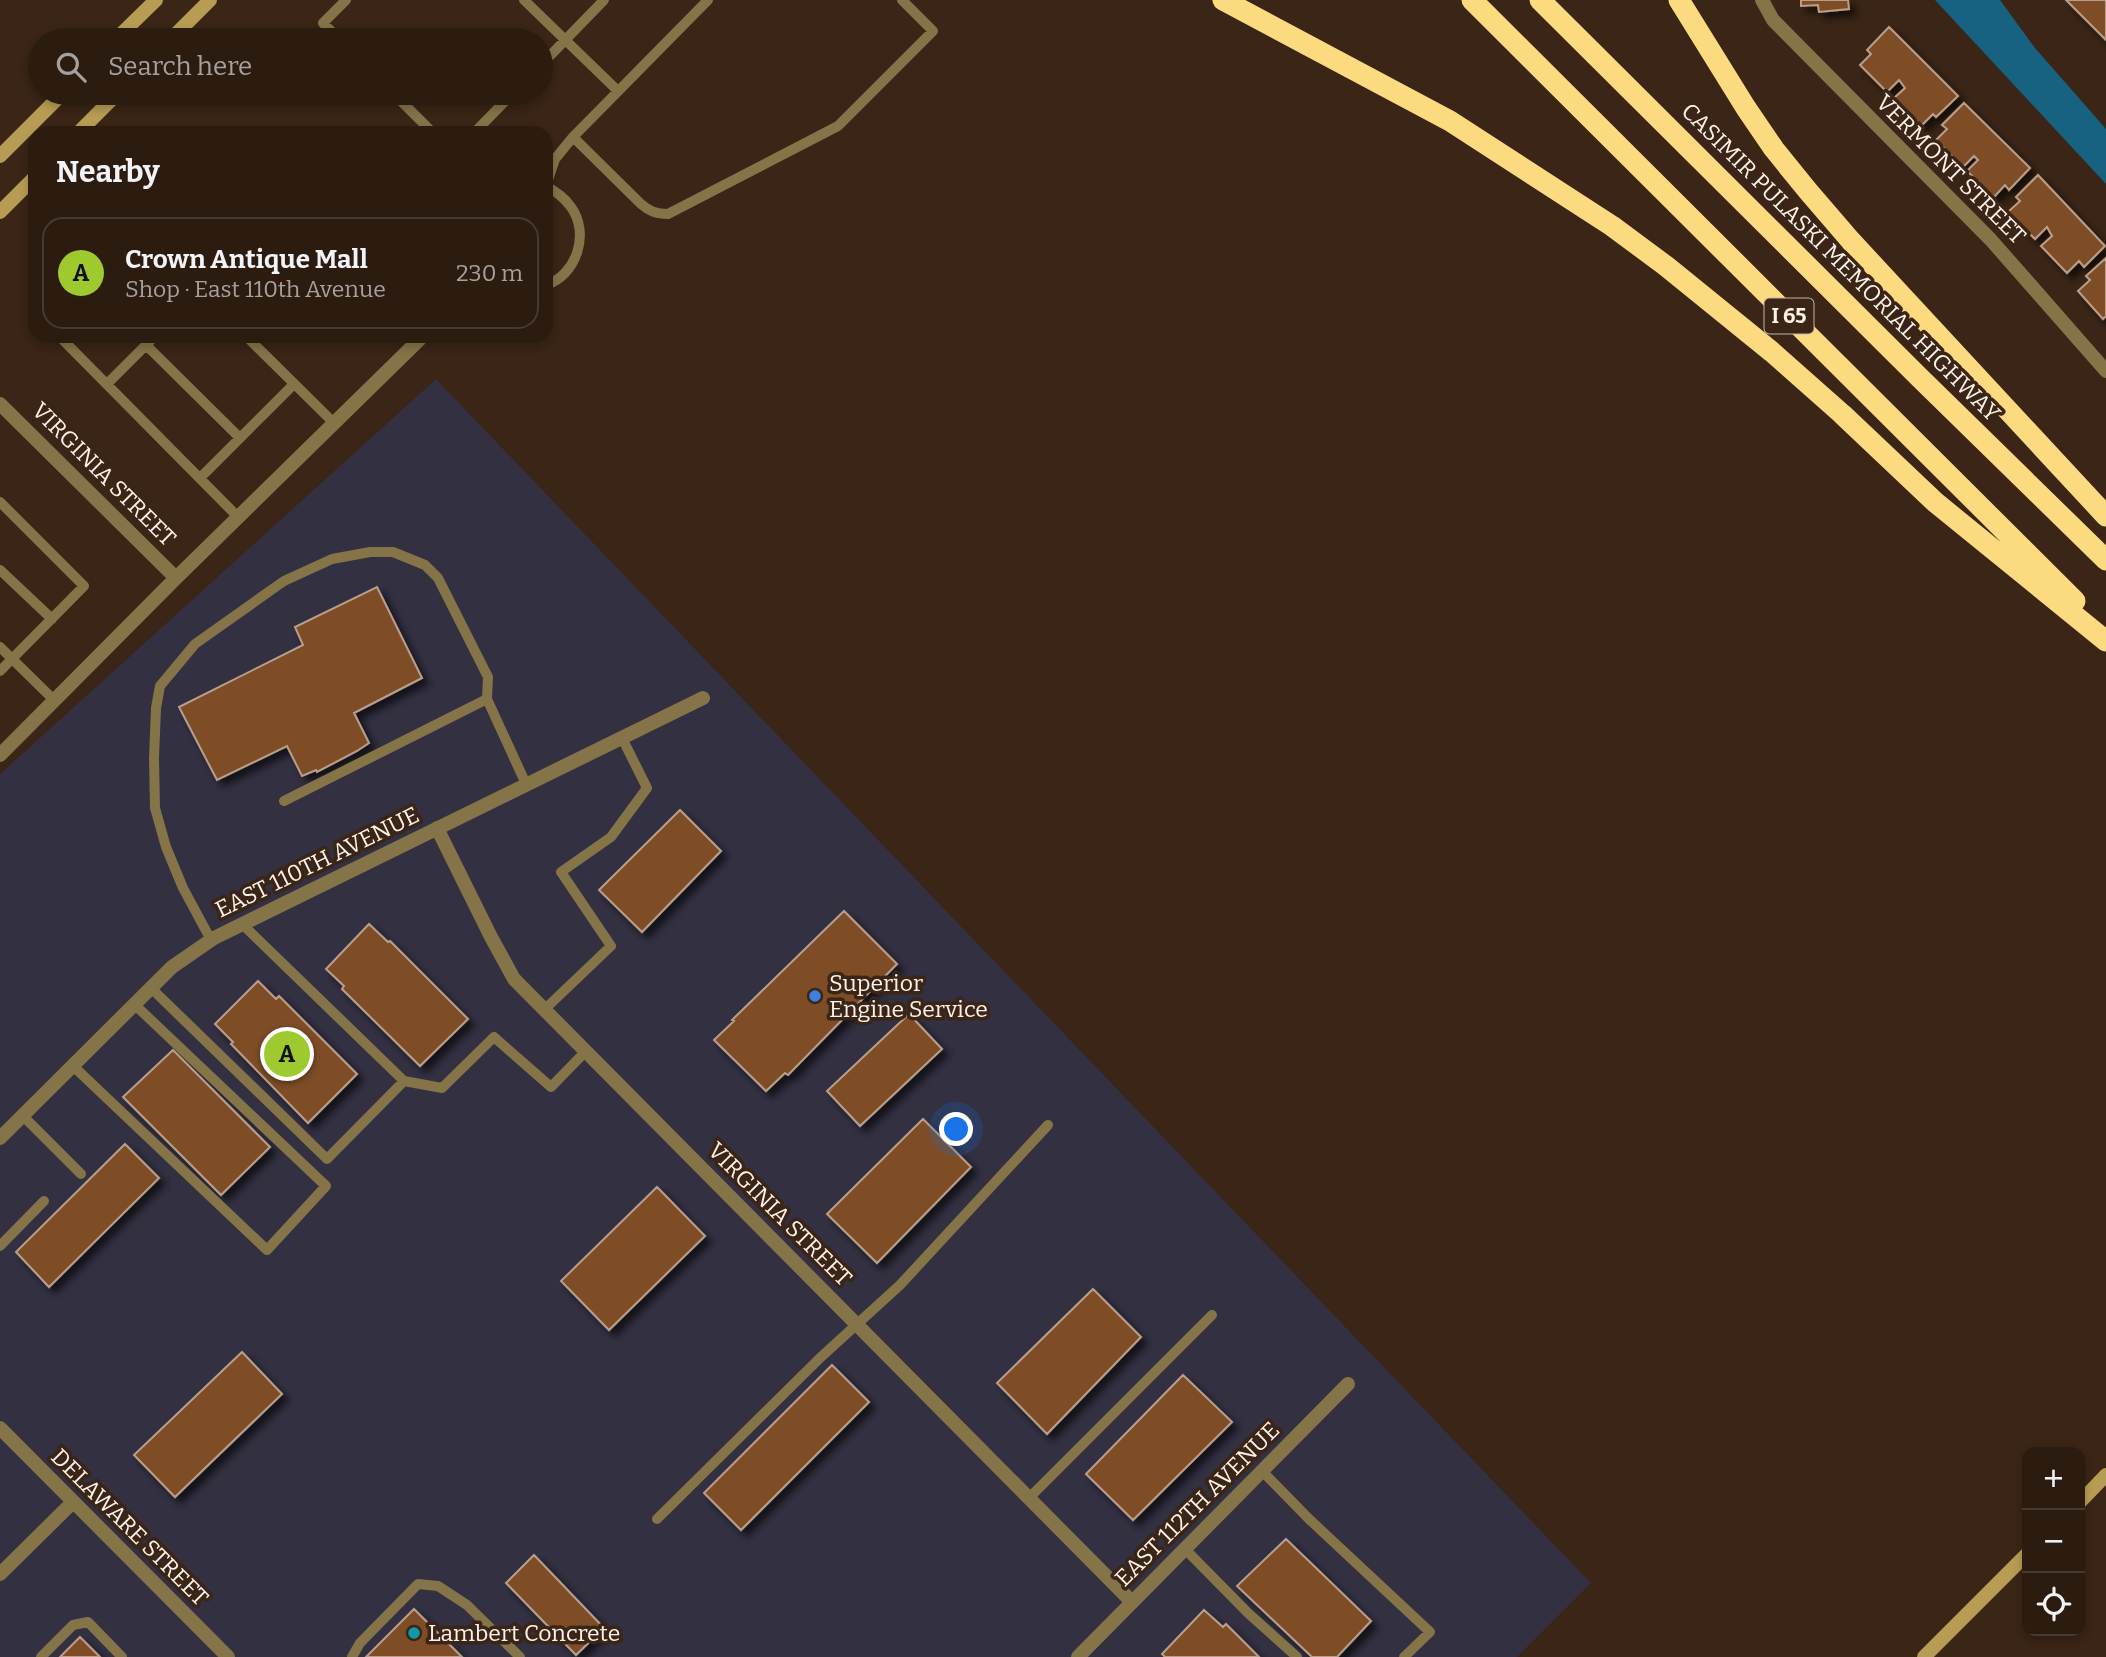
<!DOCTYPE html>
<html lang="en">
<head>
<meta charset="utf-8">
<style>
  :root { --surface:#2c1c10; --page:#342519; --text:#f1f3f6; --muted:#a6a19f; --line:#483a30; --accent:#9eca2f }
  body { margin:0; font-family:Bitter,serif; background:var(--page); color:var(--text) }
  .controls { position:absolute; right:21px; bottom:21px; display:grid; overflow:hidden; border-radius:14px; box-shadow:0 4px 10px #0003 }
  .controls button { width:63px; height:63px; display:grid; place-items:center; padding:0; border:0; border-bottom:2px solid var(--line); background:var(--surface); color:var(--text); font:35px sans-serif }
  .you { position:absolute; left:957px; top:1130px; width:24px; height:24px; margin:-18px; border:5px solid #fff; border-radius:50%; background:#1a73e8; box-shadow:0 0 0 10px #1a73e833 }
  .badge { display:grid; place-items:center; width:46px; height:46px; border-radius:50%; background:var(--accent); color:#111; font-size:23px; font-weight:700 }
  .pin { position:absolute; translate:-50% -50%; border:4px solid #fff; box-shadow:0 2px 7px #0006 }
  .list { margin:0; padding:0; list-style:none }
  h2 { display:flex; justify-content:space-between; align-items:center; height:91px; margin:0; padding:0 28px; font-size:30px }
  h2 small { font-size:23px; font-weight:400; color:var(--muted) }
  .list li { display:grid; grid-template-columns:46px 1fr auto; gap:21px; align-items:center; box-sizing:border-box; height:112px; margin:0 14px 14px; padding:0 14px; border:2px solid var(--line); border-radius:21px }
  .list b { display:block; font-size:26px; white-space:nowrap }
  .list p { margin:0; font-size:23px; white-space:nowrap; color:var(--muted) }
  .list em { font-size:23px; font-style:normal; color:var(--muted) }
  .icon { flex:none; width:38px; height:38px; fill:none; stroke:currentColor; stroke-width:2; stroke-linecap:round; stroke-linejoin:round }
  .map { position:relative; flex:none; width:2106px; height:1657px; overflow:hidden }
  .search { position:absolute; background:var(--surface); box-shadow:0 4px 10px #0003; left:28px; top:28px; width:525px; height:77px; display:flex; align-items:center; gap:18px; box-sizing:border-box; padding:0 24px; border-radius:38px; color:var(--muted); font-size:26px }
  .panel { position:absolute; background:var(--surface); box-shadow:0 4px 10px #0003; left:28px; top:126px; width:525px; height:217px; border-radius:21px }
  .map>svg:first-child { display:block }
</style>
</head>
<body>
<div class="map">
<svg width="2106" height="1657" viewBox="0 0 2106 1657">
  <defs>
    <filter id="shadow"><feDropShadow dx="6" dy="6" stdDeviation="3.5" flood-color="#0009"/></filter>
  </defs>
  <rect width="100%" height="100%" fill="#3a2516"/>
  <path fill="#323041" d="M436,379l1155,1204 -74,74h-1517v-883z"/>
  <path fill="#186281" d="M1935,0h65l35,48 71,81v55z"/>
  <path fill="#7e4d26" stroke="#b99e8c" stroke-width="2" filter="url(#shadow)" d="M1801,0h47l1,9 -30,3 -1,-7 -17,1z
    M2066,0h40v40z
    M1889,27l69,69 -22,21 -3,-3 -12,12 -27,-28 11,-10 -6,-8 -12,12 -27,-27 11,-11 -4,-4z
    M1964,103l66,65 -21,22 -4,-5 -11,12 -27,-26 11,-11 -4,-4 -11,11 -27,-27 11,-11 -5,-4z
    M2038,175l67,71 -21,21 -5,-6 -12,12 -26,-27 11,-10 -5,-9 -12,12 -27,-27 12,-11 -4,-4z
    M2106,258v58l-3,3 -25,-28 12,-11 -4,-4z
    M377,587l45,91 -68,35 15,30 -12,8 -40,21 -1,-2 -14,6 -15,-30 -70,34 -38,-73 124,-62 -8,-18z
    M680,810l41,41 -79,81 -43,-42z
    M844,911l53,53 -109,111 -3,-2 -19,18 -52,-51 20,-19 -2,-1z
    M369,924l19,18 2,-1 78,78 -48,47 -78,-77 2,-3 -18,-17z
    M258,981l18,18 3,-3 78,78 -49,49 -77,-79 2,-2 -18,-18z
    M909,1014l33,35 -82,77 -33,-35z
    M173,1050l97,97 -49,48 -98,-98z
    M923,1119l48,48 -94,96 -50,-49z
    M125,1144l34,34 -110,109 -33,-35z
    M657,1187l48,49 -96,94 -48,-49z
    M1093,1289l48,48 -94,97 -50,-51z
    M242,1352l40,42 -107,103 -41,-42z
    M832,1365l37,37 -128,128 -37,-37z
    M1183,1375l49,47 -99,98 -47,-46z
    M1286,1539l85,82 -34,36h-25l-75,-71z
    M534,1555l70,73 -28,27 -70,-72z
    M414,1609l48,48h-96z
    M1204,1610l19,17 3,-3 33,33h-94l-3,-3z
    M80,1637l20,20h-40z"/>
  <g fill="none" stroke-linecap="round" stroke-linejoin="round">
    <path stroke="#847448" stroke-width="10" d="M524,0l94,91
      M340,40l-17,-17 23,-23
      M541,65l63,-65
      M393,93l40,40
      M474,133l39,-40
      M573,137l68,67c8,7 15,10 27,10l170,-88 95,-95 -31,-31
      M546,285c31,-10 44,-52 25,-78 -7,-10 -15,-15 -25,-21l9,-27 18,-22 135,-137
      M35,295v12
      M59,336l179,181
      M246,336l88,87
      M146,345l94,93
      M107,384l48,-48
      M200,478l94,-94
      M0,502l84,84 -84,85
      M0,570l52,49
      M0,647l55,54
      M284,801l203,-102 39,85
      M211,940l-28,-52 -17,-41 -11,-39 -1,-50 2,-50 4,-22 35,-42 89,-63 48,-22 38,-7h23l32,13 13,13 50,99 -1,22
      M151,988l176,171 77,-78 -162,-157
      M545,1009l66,-63 -50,-74 50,-35 36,-49 -25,-50
      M72,1065l195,185 59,-64 -192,-182
      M404,1081l38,7 52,-51 57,50 35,-36
      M22,1115l59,59
      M0,1246l44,-45
      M1262,1471l47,48 121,113 -26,25
      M1029,1498l183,-183
      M657,1519l164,-162 79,-72 148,-160
      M1185,1549l63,64 49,44
      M41,1657l32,-32 15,-3 34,35
      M352,1657l8,-14 58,-59 20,2 29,19 53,52"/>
    <path stroke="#847448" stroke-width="14" d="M1762,0l11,20 218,220 115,131
      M0,404l176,174
      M0,755l176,-177 247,-242
      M437,828l54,109 23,42 618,623
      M0,1138l172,-171 42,-29 489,-240
      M0,1428l228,229
      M0,1574l73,-72
      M1078,1657l270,-273"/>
    <path stroke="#b79d53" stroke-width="14" d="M115,40l41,-40
      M170,40l40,-40
      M78,133l40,-40
      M0,156l63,-63
      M0,212l35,-35
      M2080,1502l26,-27
      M1924,1657l103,-103"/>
    <path stroke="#fcdb80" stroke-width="21" d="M1223,0l227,121 162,105 54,40 106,86 70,62 93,88 171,139
      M1472,0l603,601
      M1540,0l380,378 186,182
      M1679,0l67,108 28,41 34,42 43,50 255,275"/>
  </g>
  <circle fill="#3f7fe0" stroke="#3a2516" stroke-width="2.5" cx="815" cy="996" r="7"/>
  <circle fill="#0f9aa8" stroke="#3a2516" stroke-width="2.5" cx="414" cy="1633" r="7"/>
  <g text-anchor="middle" stroke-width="7" stroke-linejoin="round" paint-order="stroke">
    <rect fill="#3a2516" stroke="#c2b4aa" stroke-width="2" x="1764.5" y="298.5" width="49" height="35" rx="5"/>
    <g font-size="21" font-weight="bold" fill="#fdf2ea">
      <text x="1789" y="323">I 65</text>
    </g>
    <g font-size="23" fill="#fdf2ea" stroke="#3a2516">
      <text transform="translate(1951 169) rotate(45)" y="8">VERMONT STREET</text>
      <text transform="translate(1841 262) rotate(45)" y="8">CASIMIR PULASKI MEMORIAL HIGHWAY</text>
      <text transform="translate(104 474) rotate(45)" y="8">VIRGINIA STREET</text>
      <text transform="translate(317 862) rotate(-26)" y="8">EAST 110TH AVENUE</text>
      <text transform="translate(780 1214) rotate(45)" y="8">VIRGINIA STREET</text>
      <text transform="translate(1197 1504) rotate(-45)" y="8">EAST 112TH AVENUE</text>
      <text transform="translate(130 1527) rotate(45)" y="8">DELAWARE STREET</text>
    </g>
    <g font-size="23" fill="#fdf2ea" stroke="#3a2516" text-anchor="start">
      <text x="829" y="991">Superior<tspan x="829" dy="26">Engine Service</tspan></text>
      <text x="428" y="1641">Lambert Concrete</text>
    </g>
  </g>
</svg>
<div class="controls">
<button>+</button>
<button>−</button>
<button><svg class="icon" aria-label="locate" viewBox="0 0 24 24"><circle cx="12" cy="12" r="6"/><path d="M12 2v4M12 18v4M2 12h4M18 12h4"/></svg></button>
</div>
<div class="you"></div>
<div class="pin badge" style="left:287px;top:1054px">A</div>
<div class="search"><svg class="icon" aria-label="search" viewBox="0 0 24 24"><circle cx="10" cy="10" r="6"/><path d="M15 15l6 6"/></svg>Search here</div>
<section class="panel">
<h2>Nearby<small></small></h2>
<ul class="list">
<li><span class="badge">A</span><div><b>Crown Antique Mall</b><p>Shop · East 110th Avenue</p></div><em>230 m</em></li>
</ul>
</section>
</div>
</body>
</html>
